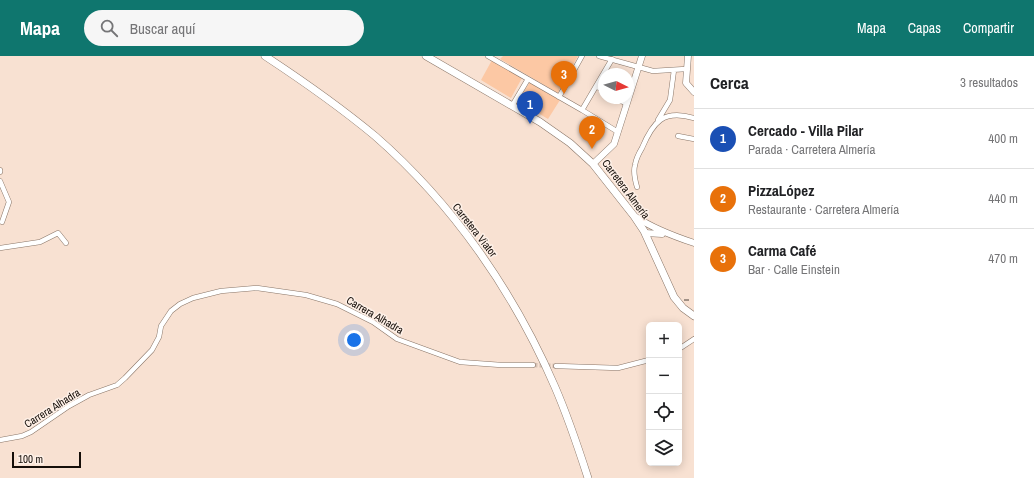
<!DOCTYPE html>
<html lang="es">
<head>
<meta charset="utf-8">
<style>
  :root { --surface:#fff; --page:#f6f6f6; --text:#202124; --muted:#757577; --line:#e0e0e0; --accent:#0f766e }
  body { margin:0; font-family:"Archivo Narrow",sans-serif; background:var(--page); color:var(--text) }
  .controls { position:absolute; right:12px; bottom:12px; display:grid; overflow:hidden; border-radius:6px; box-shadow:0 2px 10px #0003 }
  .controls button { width:36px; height:36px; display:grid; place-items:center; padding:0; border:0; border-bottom:1px solid var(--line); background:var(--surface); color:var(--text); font:20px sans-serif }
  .compass { position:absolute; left:598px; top:12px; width:36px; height:36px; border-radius:50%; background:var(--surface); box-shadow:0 2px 10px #0003; rotate:95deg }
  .scale { position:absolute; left:12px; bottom:10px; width:69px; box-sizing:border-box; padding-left:4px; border:2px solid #150e09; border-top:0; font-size:11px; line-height:14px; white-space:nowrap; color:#150e09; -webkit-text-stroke:3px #fef0e7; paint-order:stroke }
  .you { position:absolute; left:354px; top:284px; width:14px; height:14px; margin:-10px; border:3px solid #fff; border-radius:50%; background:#1a73e8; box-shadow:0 0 0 6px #1a73e833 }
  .badge { display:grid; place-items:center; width:26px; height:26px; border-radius:50%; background:var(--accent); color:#fff; font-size:13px; font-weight:700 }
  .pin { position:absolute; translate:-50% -33px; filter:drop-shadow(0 1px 2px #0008) }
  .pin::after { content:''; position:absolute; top:21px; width:14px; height:12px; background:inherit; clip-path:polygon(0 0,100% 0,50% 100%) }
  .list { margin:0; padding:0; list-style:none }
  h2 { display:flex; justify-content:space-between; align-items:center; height:52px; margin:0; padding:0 16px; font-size:17px }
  h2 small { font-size:13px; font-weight:400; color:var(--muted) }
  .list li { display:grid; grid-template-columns:26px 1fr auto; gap:12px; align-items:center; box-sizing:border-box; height:60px; padding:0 16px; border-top:1px solid var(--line) }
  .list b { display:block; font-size:15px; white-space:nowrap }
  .list p { margin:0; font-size:13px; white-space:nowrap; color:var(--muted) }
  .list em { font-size:13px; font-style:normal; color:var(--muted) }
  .icon { flex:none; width:22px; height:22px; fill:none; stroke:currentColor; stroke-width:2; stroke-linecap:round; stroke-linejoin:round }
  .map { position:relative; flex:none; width:694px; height:422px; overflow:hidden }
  header { display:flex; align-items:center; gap:24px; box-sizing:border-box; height:56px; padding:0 20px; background:var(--accent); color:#fff }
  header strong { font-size:19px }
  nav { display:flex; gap:22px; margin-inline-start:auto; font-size:14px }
  .search { width:280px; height:36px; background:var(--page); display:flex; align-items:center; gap:10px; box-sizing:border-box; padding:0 14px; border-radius:22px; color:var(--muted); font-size:15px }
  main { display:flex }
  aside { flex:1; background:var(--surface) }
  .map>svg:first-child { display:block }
</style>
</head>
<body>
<header>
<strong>Mapa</strong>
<div class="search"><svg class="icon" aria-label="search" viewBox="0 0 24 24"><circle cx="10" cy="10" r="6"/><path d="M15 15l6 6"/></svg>Buscar aquí</div>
<nav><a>Mapa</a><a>Capas</a><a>Compartir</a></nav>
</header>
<main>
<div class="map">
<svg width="694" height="422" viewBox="0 0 694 422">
  <rect width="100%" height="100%" fill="#f8e1d2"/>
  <path fill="#fcc8a4" d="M503,0h75l-18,32 -2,5 -58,-34z
    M492,4l30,18 -11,20 -30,-18z
    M530,26l30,18 -12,19 -30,-18z"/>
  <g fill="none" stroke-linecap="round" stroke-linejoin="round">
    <path stroke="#d6c1b4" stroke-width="4.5" stroke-dasharray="4.5 2" stroke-linecap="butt" d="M533,309l23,1"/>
    <g stroke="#897567" stroke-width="5.5">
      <path id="minor" d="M488,0l94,54 36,22
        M599,0l54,15 33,-2
        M596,30l8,5
        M559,41l23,-41
        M616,42l11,6
        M512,50l16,-27
        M582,54l30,-51
        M658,64l12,-20 4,-30
        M678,80l16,3
        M0,114v2
        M0,125l9,21 -7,20
        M637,131c-2,-7 -4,-15 -2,-22 1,-6 4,-12 7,-17 11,-26 21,-39 52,-30
        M0,192l40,-6 18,-9 8,10
        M679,293l15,-10
        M556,310l62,2 31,-8
        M0,384l22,-4 9,-4 38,-26 20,-11 28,-10 8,-7 27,-28 7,-13 2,-11 10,-15 9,-7 13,-6 28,-7 36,-3 49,7 31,9 36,18 24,17 63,23 41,3h32"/>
    </g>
    <g stroke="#897567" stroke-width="7">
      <path id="tertiary" d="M688,0l-2,27 8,9
        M593,108l21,-20 28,-88
        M636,161c18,12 37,19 58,26
        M645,177l17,1"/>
    </g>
    <g stroke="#897567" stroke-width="8">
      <path id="secondary" d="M265,0c38,25 75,51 110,80 78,68 139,156 180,251 13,30 23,60 33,91
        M426,0l114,66 30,21 23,21 41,52 10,15 30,66 9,11 11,8"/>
    </g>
    <use href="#minor" stroke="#fff" stroke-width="4.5"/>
    <use href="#tertiary" stroke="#fff" stroke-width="6"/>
    <use href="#secondary" stroke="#fff" stroke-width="7"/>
    <path stroke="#85766c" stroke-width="1.5" stroke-dasharray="5 5" stroke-linecap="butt" d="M684,244h10"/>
  </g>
  <g text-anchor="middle" stroke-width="3" stroke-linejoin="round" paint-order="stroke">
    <g font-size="11" fill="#150e09" stroke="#fef0e7">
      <text transform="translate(626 133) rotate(53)" y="4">Carretera Almería</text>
      <text transform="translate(475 174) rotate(52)" y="4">Carretera Viator</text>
      <text transform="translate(375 259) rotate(30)" y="4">Carrera Alhadra</text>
      <text transform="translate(52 352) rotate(-32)" y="4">Carrera Alhadra</text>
    </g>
  </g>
</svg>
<div class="controls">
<button>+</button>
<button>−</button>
<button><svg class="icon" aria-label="locate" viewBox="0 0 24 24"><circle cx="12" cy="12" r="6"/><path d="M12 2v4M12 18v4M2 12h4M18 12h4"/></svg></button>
<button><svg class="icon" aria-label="layers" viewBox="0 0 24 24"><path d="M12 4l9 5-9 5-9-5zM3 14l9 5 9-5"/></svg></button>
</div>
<svg class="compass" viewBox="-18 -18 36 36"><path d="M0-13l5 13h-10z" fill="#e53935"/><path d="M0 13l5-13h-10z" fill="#757577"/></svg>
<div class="scale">100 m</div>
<div class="you"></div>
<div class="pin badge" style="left:530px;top:68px;background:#1a4fb4">1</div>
<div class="pin badge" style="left:592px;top:93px;background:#e8710a">2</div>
<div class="pin badge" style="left:564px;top:38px;background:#e8710a">3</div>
</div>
<aside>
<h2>Cerca<small>3 resultados</small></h2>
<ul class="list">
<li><span class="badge" style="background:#1a4fb4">1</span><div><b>Cercado - Villa Pilar</b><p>Parada · Carretera Almería</p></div><em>400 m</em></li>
<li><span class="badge" style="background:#e8710a">2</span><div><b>PizzaLópez</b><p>Restaurante · Carretera Almería</p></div><em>440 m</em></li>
<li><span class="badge" style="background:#e8710a">3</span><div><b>Carma Café</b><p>Bar · Calle Einstein</p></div><em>470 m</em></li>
</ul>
</aside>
</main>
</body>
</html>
